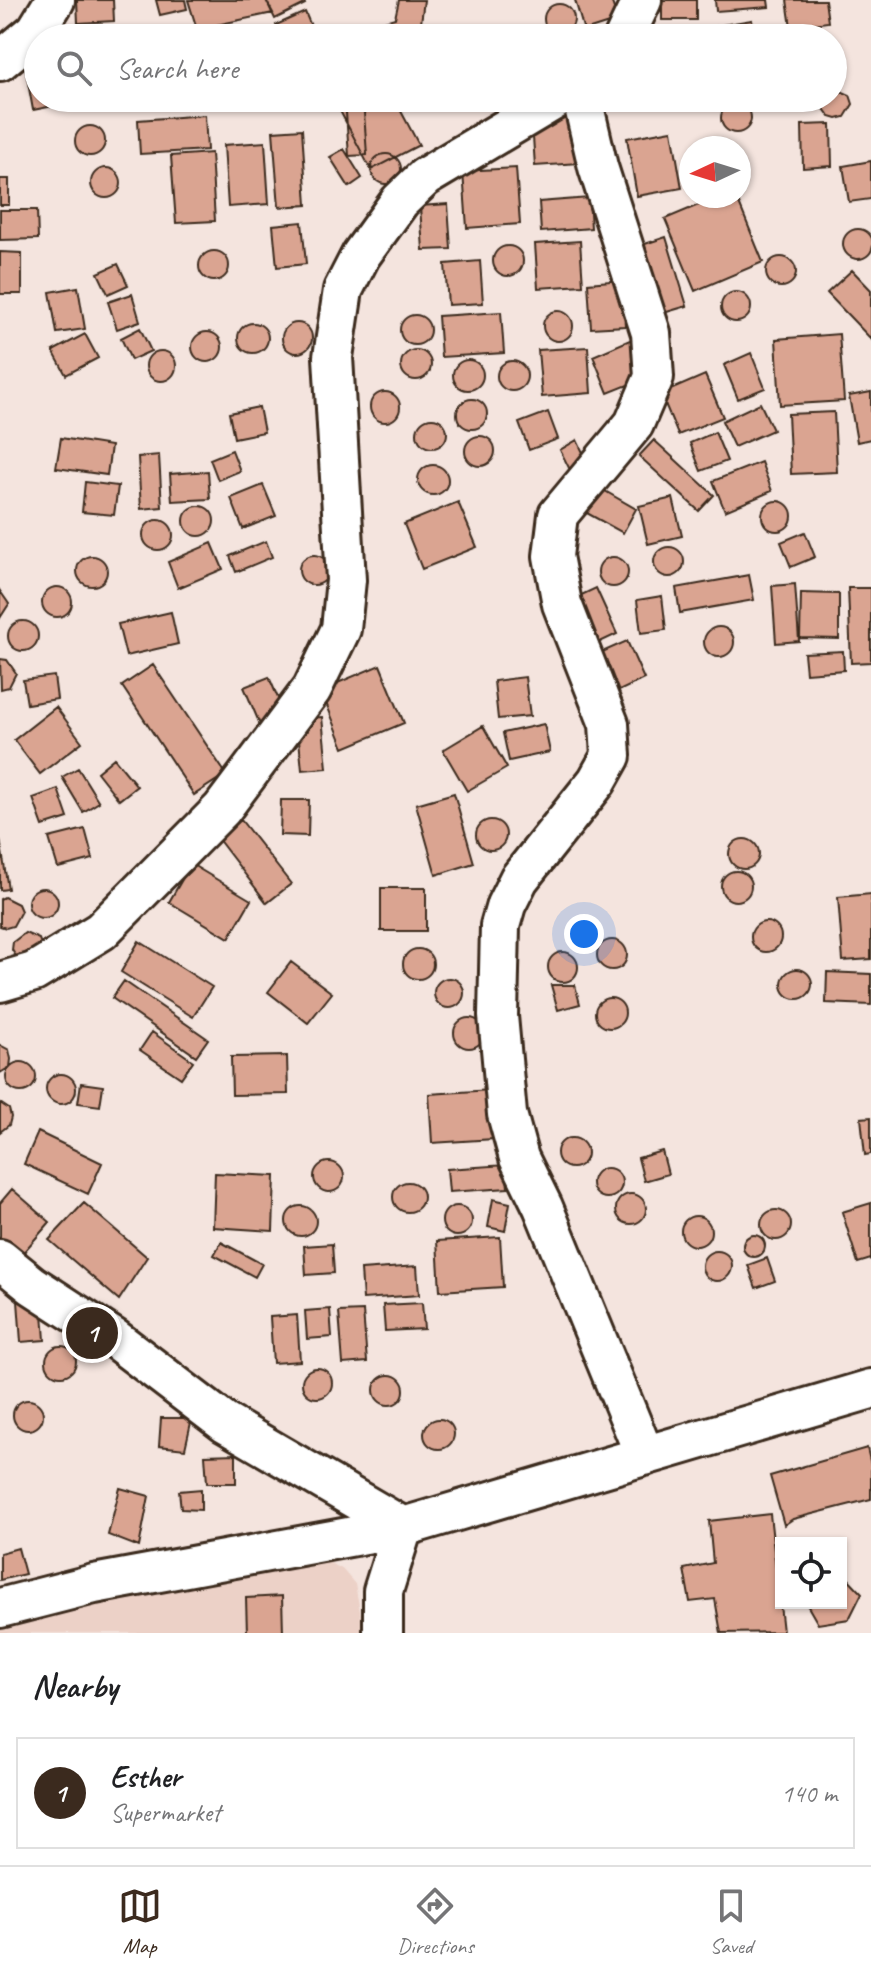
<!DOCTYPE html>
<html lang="en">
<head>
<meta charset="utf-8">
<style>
  :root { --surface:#fff; --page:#f2f2f2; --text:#202124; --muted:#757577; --line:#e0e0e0; --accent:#3b2a1e }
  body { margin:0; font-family:Caveat,sans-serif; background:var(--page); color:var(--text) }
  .controls { position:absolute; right:24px; bottom:24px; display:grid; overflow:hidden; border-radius:0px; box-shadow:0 2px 6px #0004 }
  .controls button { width:72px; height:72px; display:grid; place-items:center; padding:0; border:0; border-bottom:2px solid var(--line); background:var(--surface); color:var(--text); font:40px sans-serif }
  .compass { position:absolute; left:679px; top:136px; width:72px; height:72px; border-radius:50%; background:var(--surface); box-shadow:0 2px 6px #0004; rotate:266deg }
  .you { position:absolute; left:584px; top:934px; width:28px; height:28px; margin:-20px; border:6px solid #fff; border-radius:50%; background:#1a73e8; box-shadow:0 0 0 12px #1a73e833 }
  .badge { display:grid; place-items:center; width:52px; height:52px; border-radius:50%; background:var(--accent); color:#fff; font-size:26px; font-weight:700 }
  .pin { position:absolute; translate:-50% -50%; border:4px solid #fff; box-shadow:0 2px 8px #0006 }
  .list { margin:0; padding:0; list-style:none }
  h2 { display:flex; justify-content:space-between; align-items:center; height:104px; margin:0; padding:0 32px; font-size:34px }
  h2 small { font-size:26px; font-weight:400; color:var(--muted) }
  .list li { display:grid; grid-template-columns:52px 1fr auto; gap:24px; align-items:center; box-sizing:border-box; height:112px; margin:0 16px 16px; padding:0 16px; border:2px solid var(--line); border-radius:0px }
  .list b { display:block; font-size:30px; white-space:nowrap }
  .list p { margin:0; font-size:26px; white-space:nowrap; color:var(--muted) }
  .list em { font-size:26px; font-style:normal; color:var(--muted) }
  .icon { flex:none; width:44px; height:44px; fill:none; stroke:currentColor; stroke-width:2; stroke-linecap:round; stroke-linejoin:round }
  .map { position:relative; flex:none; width:871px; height:1633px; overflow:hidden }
  .search { position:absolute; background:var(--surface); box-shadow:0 2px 6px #0004; left:24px; right:24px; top:24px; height:88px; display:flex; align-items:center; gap:20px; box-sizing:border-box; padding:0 28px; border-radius:44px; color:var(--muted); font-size:30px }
  .sheet { height:232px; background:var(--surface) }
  nav { display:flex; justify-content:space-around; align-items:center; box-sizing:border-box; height:112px; border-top:2px solid var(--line); background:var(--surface); font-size:22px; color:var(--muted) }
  nav a { display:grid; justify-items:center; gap:4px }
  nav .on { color:var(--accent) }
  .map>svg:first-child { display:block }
</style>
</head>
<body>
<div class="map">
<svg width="871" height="1633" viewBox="0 0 871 1633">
  <rect width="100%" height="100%" fill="#f4e4de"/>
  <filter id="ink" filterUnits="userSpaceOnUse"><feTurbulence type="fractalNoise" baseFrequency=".0125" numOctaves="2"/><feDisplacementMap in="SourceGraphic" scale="16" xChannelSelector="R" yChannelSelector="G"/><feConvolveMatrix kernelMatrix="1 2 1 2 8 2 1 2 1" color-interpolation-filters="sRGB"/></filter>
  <g filter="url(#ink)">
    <path fill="#ecd1c7" d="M324,1560l18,9 13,15 9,49h-364v-12z"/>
    <path fill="#daa491" stroke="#3b2a1e" stroke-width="2" d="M77,0h36l1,21 -36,2z
      M156,0h29l2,9 -27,6z
      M188,0h78l7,13 -76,16z
      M266,0h37l2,4 -30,15z
      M399,0h25l-5,38h-94l70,-20z
      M575,0h36l7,20 -34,11z
      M662,0h34v20h-34z
      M715,0h53l1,7 -53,4z
      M787,0h38l3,22 -37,5z
      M544 19a15 15 0 1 1 30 0a15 15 0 1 1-30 0Z
      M305,12l11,26h-35l-5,-13z
      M752,20l3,18h-50l-1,-10z
      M256,30l1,8h-49v-5z
      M38,64v34l50,1 -55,11 -8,-44z
      M836,89l14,6 3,9 -8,13 -8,2 -7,-2 -8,-11 2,-8h9z
      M345,98h18l4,57 -18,1z
      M365,98h29l25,47 -48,25 -31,-59z
      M721 118a15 15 0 1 1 30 0a15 15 0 1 1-30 0Z
      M205,115l2,35 -67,4 -2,-34z
      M576,118l3,45 -44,3 -3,-44z
      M831,124l1,42 -29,2 -1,-43z
      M75 141a15 15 0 1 1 30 0a15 15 0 1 1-30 0Z
      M302,129l5,76 -28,2 -6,-76z
      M672,130l10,58 -45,8 -10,-58z
      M265,142l4,62 -41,3 -4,-62z
      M344,149l18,29 -13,9 -19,-30z
      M211,153l4,68 -39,2 -5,-67z
      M371 169a15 15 0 1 1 30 0a15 15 0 1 1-30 0Z
      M871,161v38l-22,3 -6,-36z
      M516,168l4,56 -53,4 -4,-57z
      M91 183a15 15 0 1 1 30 0a15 15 0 1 1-30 0Z
      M0,179h9v26h-9z
      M720,196h16l27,66 -68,29 -30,-72z
      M589,198l2,30 -50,4 -2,-30z
      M448,204l3,45 -28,1 -3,-44z
      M0,210h37l1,29 -38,1z
      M302,222l4,42 -29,3 -4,-42z
      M843 244a15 15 0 1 1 30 0a15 15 0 1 1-30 0Z
      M666,237l21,69 -27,8 -21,-68z
      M580,241l3,44 -45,3 -3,-44z
      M493 261a15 15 0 1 1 30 0a15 15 0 1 1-30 0Z
      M199 266a15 15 0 1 1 30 0a15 15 0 1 1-30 0Z
      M0,252l22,1v41h-22z
      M766 272a15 15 0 1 1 30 0a15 15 0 1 1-30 0Z
      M480,261l3,42 -35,2 -3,-41z
      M118,264l10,21 -20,9 -10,-21z
      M852,270l19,20v49l-44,-46z
      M622,280l3,46 -34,2 -3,-45z
      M78,287l7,42 -28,4 -7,-41z
      M721 307a15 15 0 1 1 30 0a15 15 0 1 1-30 0Z
      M132,294l8,27 -23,8 -9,-27z
      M543 326a15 15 0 1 1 30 0a15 15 0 1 1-30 0Z
      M501,312l3,41 -63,4 -3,-41z
      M400 330a15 15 0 1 1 30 0a15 15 0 1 1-30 0Z
      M238 338a15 15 0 1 1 30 0a15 15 0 1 1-30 0Z
      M282 338a15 15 0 1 1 30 0a15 15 0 1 1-30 0Z
      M140,328l11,23 -20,9 -10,-22z
      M192 347a15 15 0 1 1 30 0a15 15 0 1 1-30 0Z
      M85,334l13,24 -32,17 -13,-24z
      M839,334l5,67 -64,4 -4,-66z
      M632,339l16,38 -40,16 -15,-37z
      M588,347l3,46 -49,4 -4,-47z
      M401 365a15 15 0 1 1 30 0a15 15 0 1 1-30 0Z
      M146 366a15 15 0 1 1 30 0a15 15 0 1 1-30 0Z
      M751,353l14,35 -27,11 -14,-34z
      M453 375a15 15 0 1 1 30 0a15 15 0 1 1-30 0Z
      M497 376a15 15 0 1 1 30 0a15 15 0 1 1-30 0Z
      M705,375l18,42 -45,18 -17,-41z
      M871,392v47l-14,3 -8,-46z
      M370 407a15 15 0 1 1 30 0a15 15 0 1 1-30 0Z
      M457 414a15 15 0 1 1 30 0a15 15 0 1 1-30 0Z
      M760,403l13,27 -39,17 -12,-26z
      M259,407l5,25 -30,6 -5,-25z
      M548,412l10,27 -29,11 -10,-27z
      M834,412l3,60 -46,2 -3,-60z
      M417 433a15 15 0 1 1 30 0a15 15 0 1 1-30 0Z
      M715,432l12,29 -26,10 -11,-28z
      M465 451a15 15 0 1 1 30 0a15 15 0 1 1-30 0Z
      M61,438l50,8 -4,29 -51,-7z
      M577,440l11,23 -17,9 -11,-22z
      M654,440l60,55 -15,16 -60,-55z
      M232,450l8,21 -22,9 -8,-21z
      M159,455l3,52 -21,2 -3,-52z
      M761,462l11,29 -47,20 -12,-30z
      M418 480a15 15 0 1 1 30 0a15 15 0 1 1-30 0Z
      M208,471l2,28 -38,2 -2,-27z
      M85,482l33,4 -4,29 -32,-3z
      M263,485l13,31 -33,13 -12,-31z
      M598,487l38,22 -13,24 -38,-21z
      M673,498l9,38 -34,8 -9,-38z
      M762 516a15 15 0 1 1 30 0a15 15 0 1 1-30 0Z
      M458,502l19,45 -55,22 -18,-45z
      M184 521a15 15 0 1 1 30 0a15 15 0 1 1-30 0Z
      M143 535a15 15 0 1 1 30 0a15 15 0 1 1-30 0Z
      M805,532l10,25 -24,10 -10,-25z
      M266,541l6,16 -36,15 -6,-16z
      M212,543l11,26 -45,19 -10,-26z
      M654 562a15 15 0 1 1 30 0a15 15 0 1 1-30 0Z
      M299 570a15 15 0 1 1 30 0a15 15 0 1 1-30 0Z
      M77 571a15 15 0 1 1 30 0a15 15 0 1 1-30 0Z
      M598 572a15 15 0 1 1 30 0a15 15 0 1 1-30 0Z
      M749,575l5,25 -74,13 -4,-25z
      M795,584l4,57 -23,2 -4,-57z
      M42 602a15 15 0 1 1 30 0a15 15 0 1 1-30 0Z
      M596,588l21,46 -21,10 -21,-46z
      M848,588h23v74l-20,1z
      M0,591l9,13 -9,14z
      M801,593l38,1v45l-39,-1z
      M662,596l4,34 -25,3 -4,-33z
      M171,612l7,32 -52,12 -8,-32z
      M8 636a15 15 0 1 1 30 0a15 15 0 1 1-30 0Z
      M704 642a15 15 0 1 1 30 0a15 15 0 1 1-30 0Z
      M627,641l17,38 -27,13 -17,-39z
      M843,651l1,19 -38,3 -2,-20z
      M0,659l7,1 9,13 -7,14 -8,2z
      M153,665l73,109 -32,21 -72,-109z
      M380,665l24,58 -60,25 -23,-58z
      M54,676l3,23 -30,5 -4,-24z
      M269,677l17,40 -25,10 -17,-40z
      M525,677l5,39 -32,3 -4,-38z
      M56,707l26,35 -42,32 -26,-34z
      M322,717l5,51 -25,2 -5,-51z
      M544,724l6,28 -41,9 -6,-28z
      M483,726l24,42 -40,23 -24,-41z
      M114,758l23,28 -18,14 -22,-28z
      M78,768l21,34 -16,10 -21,-35z
      M58,789l10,29 -25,8 -10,-28z
      M454,793l20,70 -38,12 -20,-71z
      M281,800h28l-1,36 -28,-1z
      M241,820l50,64 -24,19 -49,-64z
      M476 835a15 15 0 1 1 30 0a15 15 0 1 1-30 0Z
      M85,829l8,30 -35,9 -9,-30z
      M0,839l8,50 -8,1z
      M729 854a15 15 0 1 1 30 0a15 15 0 1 1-30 0Z
      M191,864l60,36 -22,38 -60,-36z
      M721 886a15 15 0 1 1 30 0a15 15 0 1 1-30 0Z
      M381,888h45v43h-45z
      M28 903a15 15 0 1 1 30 0a15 15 0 1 1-30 0Z
      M871,894v65l-28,2 -5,-64z
      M4,897l14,7 3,7 -8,15 -7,2 -6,-2v-27z
      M751 937a15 15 0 1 1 30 0a15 15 0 1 1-30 0Z
      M25,933l14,6 3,8 -23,14 -7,-11 1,-8z
      M597 955a15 15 0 1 1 30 0a15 15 0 1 1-30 0Z
      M139,941l73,46 -19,30 -72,-45z
      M403 964a15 15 0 1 1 30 0a15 15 0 1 1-30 0Z
      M548 967a15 15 0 1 1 30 0a15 15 0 1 1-30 0Z
      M291,962l41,31 -24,30 -40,-31z
      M782 984a15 15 0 1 1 30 0a15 15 0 1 1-30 0Z
      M827,972l44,2v31l-45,-2z
      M434 993a15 15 0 1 1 30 0a15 15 0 1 1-30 0Z
      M124,981l84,58 -12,17 -84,-58z
      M551,985h24l5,19 -22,6z
      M595 1013a15 15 0 1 1 30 0a15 15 0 1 1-30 0Z
      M454 1033a15 15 0 1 1 30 0a15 15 0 1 1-30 0Z
      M152,1032l41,29 -12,17 -41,-28z
      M0,1045l9,5 2,9 -1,8 -10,6z
      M287,1056l1,38 -56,1 -1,-38z
      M6 1077a15 15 0 1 1 30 0a15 15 0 1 1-30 0Z
      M46 1089a15 15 0 1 1 30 0a15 15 0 1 1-30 0Z
      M81,1083l22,3 -3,20 -22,-3z
      M491,1090l3,49 -62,4 -3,-49z
      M0,1103l9,6 2,8 -2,8 -9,7z
      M871,1117v37l-6,1 -4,-37z
      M38,1132l64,31 -14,31 -64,-30z
      M557 1153a15 15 0 1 1 30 0a15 15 0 1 1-30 0Z
      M662,1151l6,23 -24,7 -6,-23z
      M314 1177a15 15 0 1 1 30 0a15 15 0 1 1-30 0Z
      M506,1165l2,23 -59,4 -2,-23z
      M592 1183a15 15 0 1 1 30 0a15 15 0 1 1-30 0Z
      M215,1173l60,3 -2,55 -60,-4z
      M393 1197a15 15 0 1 1 30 0a15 15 0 1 1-30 0Z
      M12,1189l38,33 -29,33 -21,-18v-34z
      M616 1209a15 15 0 1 1 30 0a15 15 0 1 1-30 0Z
      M493,1199l17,4 -5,28 -17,-4z
      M84,1203l63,54 -28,43 -70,-60z
      M871,1203v56l-13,4 -16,-51z
      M286 1221a15 15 0 1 1 30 0a15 15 0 1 1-30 0Z
      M442 1221a15 15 0 1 1 30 0a15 15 0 1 1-30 0Z
      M761 1225a15 15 0 1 1 30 0a15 15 0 1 1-30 0Z
      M681 1231a15 15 0 1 1 30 0a15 15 0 1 1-30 0Z
      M743 1246a11 11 0 1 1 22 0a11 11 0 1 1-22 0Z
      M500,1237l3,50 -63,4 -3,-50z
      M221,1242l41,22 -7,13 -41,-22z
      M332,1244l2,29 -28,2 -2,-29z
      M702 1266a15 15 0 1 1 30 0a15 15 0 1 1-30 0Z
      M767,1258l8,23 -19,7 -8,-23z
      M417,1266l2,29 -56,4 -2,-29z
      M42,1300l3,40 -24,2 -3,-41z
      M422,1303l2,26 -39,2 -2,-26z
      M330,1309l2,28 -25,2 -2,-28z
      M363,1311l4,51 -24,2 -4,-52z
      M297,1315l3,46 -27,2 -3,-46z
      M46 1361a15 15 0 1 1 30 0a15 15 0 1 1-30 0Z
      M302 1383a15 15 0 1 1 30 0a15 15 0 1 1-30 0Z
      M374 1390a15 15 0 1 1 30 0a15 15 0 1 1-30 0Z
      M13 1415a15 15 0 1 1 30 0a15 15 0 1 1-30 0Z
      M161,1418h31l-7,31 -26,-3z
      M424 1434a15 15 0 1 1 30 0a15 15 0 1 1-30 0Z
      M867,1448l4,17v34l-78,20 -9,6 -14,-49z
      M236,1454v29h-29l-2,-28z
      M120,1488l29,8 -10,51 -31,-12z
      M201,1489v21l-20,-1 -2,-18z
      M770,1514l13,118 -62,1 -6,-34 -25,3 -6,-33 29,-6 -4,-42z
      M18,1548l7,26 -25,6v-27z
      M841,1571l21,22 -13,26 -31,5 -12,-21h35z
      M282,1596l1,37h-36l-1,-35z"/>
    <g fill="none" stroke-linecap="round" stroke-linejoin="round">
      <g stroke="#3b2a1e" stroke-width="44">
        <path id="minor" d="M624,38l18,-38
          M0,61l36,-30 19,-31
          M582,98l16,69 53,166 3,44 -20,47 -76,91 -5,41 9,48 47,120 2,32 -14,25 -78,98 -13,26 -6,21 -2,90 9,98 12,44 24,49 102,249
          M0,982l34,-10 67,-41 121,-122 90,-120 29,-60 5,-49 -13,-223 10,-67 18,-35 39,-54 25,-24 133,-79
          M0,1259l32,26 83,54 110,84 178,104
          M0,1608l94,-24 309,-57
          M383,1633v-42l20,-64 468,-138"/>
      </g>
      <use href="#minor" stroke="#fff" stroke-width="38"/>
    </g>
  </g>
</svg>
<div class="controls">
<button><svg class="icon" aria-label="locate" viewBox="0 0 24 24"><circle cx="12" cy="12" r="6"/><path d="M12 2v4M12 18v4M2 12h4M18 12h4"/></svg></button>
</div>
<svg class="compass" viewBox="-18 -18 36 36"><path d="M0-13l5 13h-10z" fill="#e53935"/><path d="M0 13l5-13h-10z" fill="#757577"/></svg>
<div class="you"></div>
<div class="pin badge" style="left:92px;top:1333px">1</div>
<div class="search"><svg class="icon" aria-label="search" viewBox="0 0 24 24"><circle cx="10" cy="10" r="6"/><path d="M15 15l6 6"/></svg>Search here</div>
</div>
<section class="sheet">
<h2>Nearby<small></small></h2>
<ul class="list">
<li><span class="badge">1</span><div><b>Esther</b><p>Supermarket</p></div><em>140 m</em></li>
</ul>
</section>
<nav>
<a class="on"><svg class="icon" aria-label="map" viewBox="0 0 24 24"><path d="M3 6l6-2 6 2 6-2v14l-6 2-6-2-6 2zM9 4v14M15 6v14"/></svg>Map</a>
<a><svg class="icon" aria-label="directions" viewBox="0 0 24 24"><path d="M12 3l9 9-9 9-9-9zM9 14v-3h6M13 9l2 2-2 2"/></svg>Directions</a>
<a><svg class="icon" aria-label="saved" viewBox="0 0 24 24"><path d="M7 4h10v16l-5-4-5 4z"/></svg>Saved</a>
</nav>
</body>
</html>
